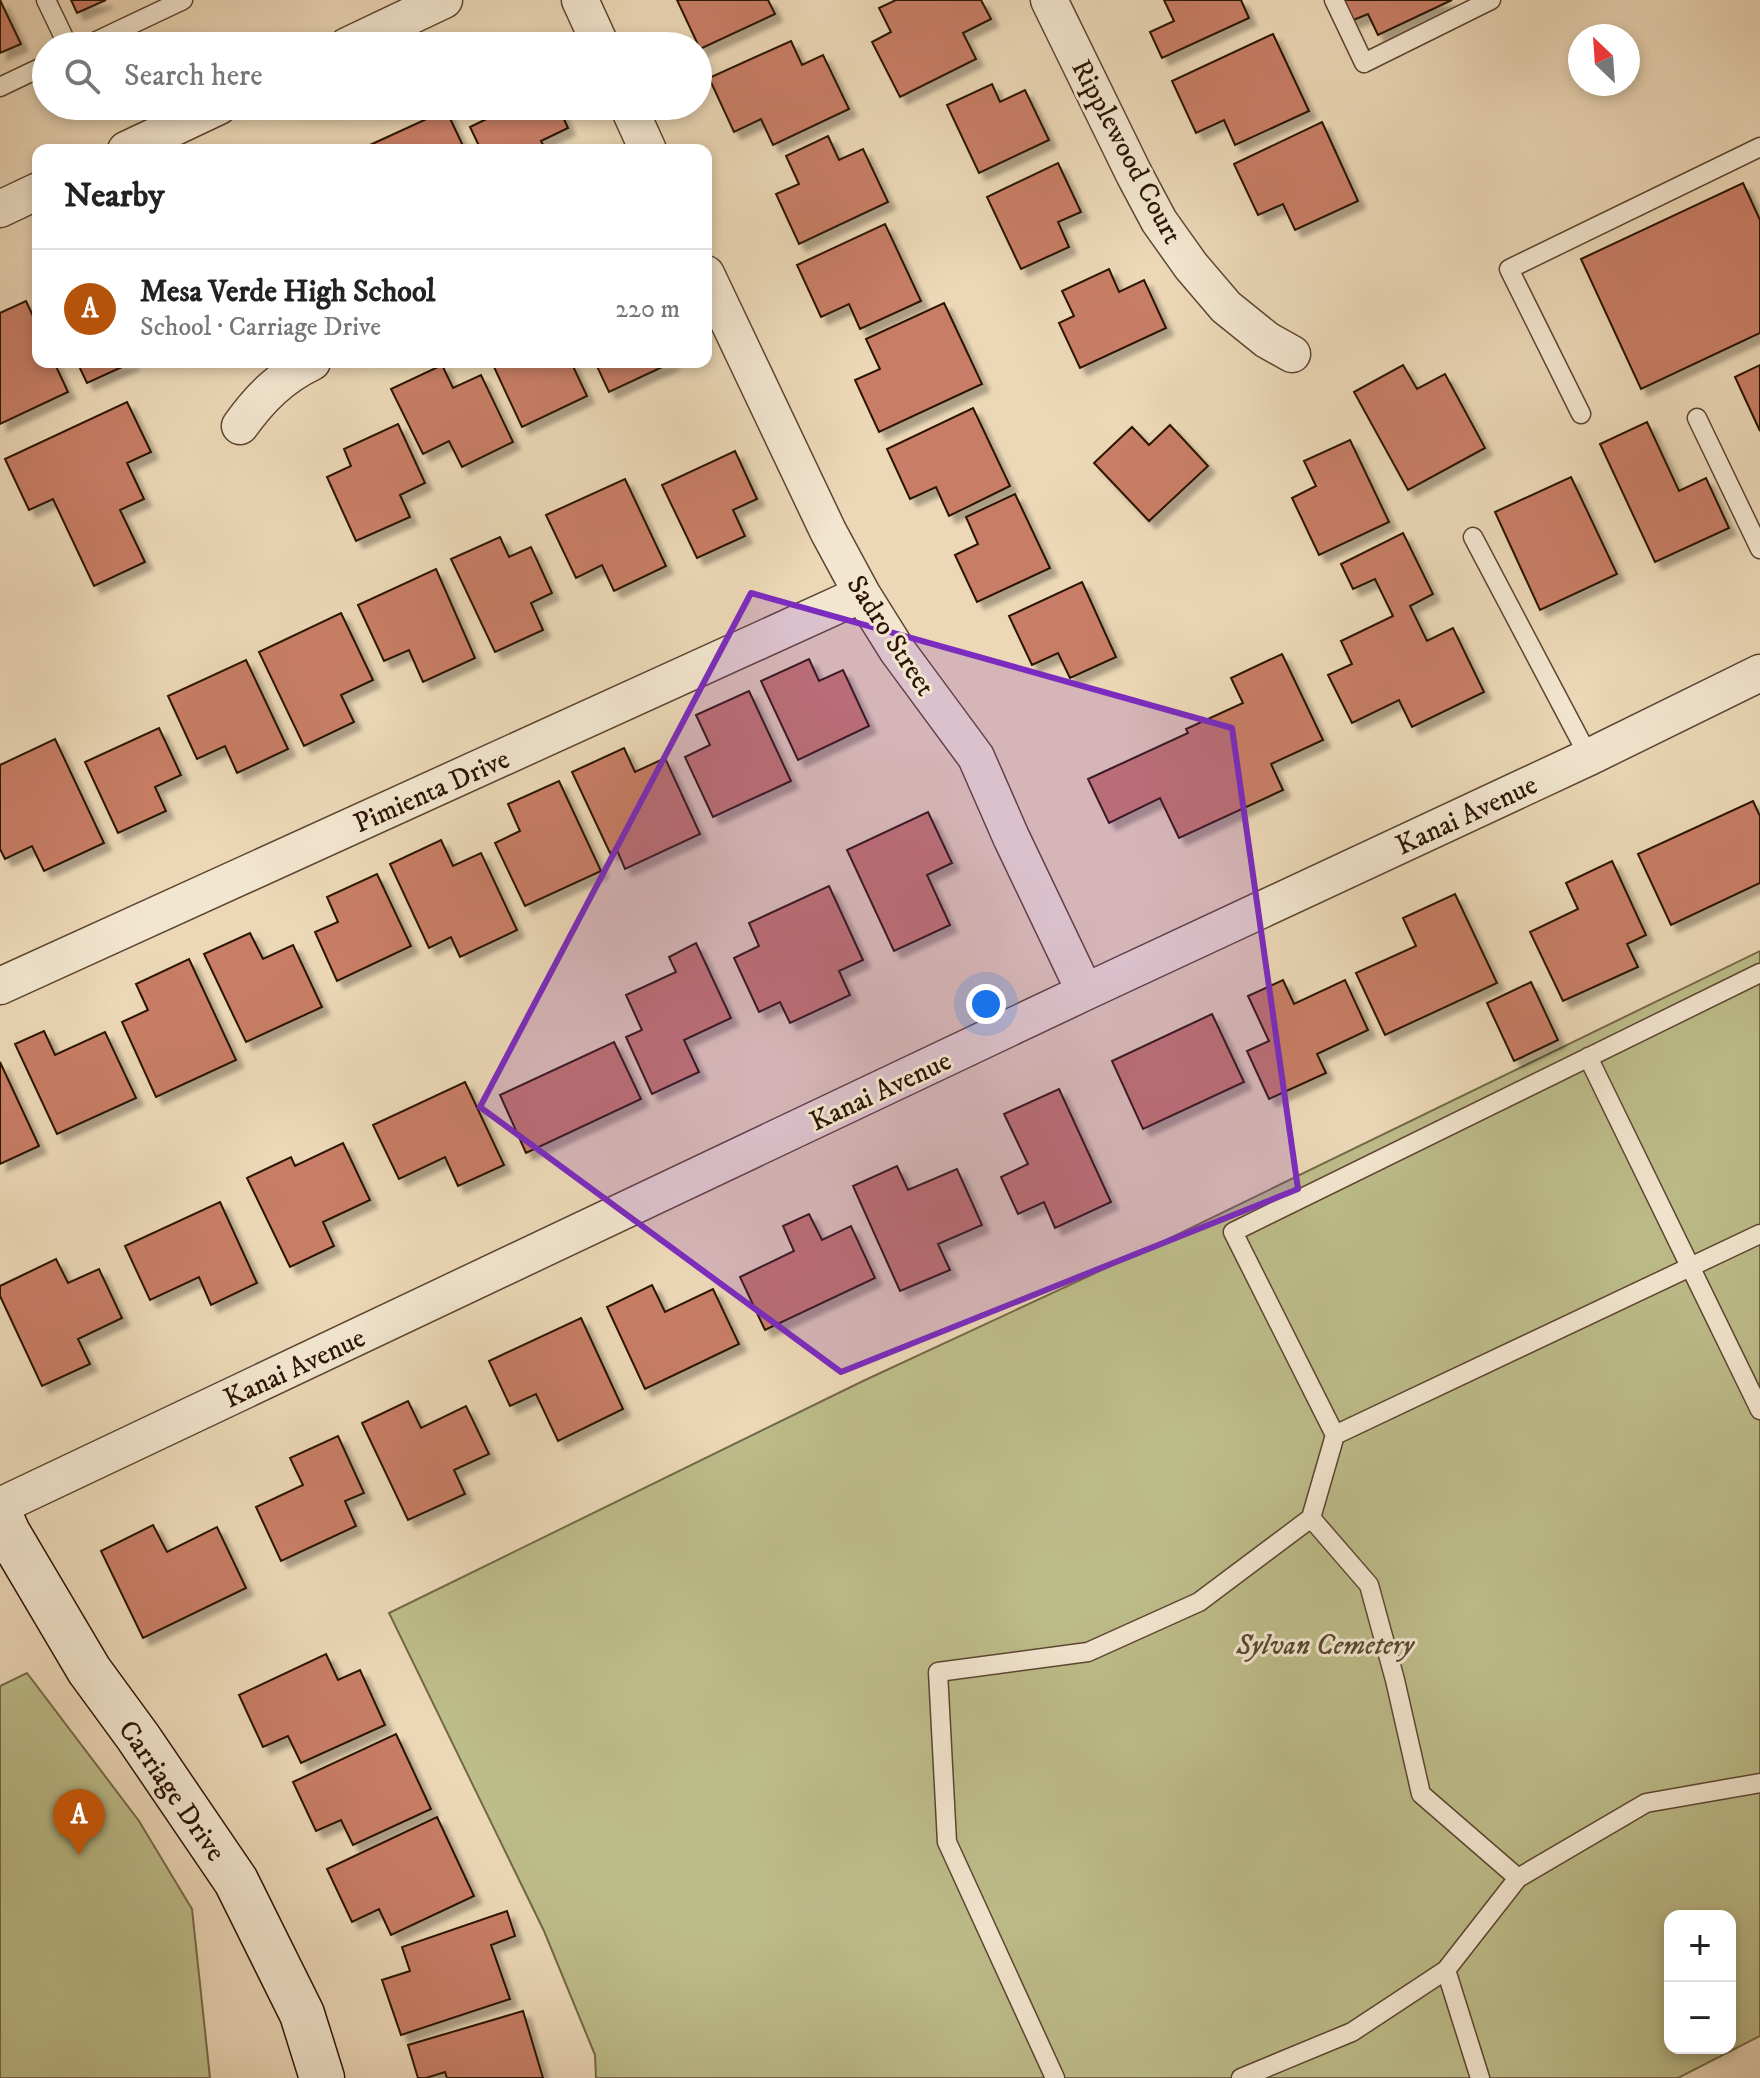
<!DOCTYPE html>
<html lang="en">
<head>
<meta charset="utf-8">
<style>
  :root { --surface:#fff; --page:#f2f2f2; --text:#222; --muted:#767676; --line:#e0e0e0; --accent:#b45309 }
  body { margin:0; font-family:"IM FELL DW Pica",serif; background:var(--page); color:var(--text) }
  .controls { position:absolute; right:24px; bottom:24px; display:grid; overflow:hidden; border-radius:16px; box-shadow:0 4px 12px #0003 }
  .controls button { width:72px; height:72px; display:grid; place-items:center; padding:0; border:0; border-bottom:2px solid var(--line); background:var(--surface); color:var(--text); font:40px sans-serif }
  .compass { position:absolute; left:1568px; top:24px; width:72px; height:72px; border-radius:50%; background:var(--surface); box-shadow:0 4px 12px #0003; rotate:335deg }
  .you { position:absolute; left:986px; top:1004px; width:28px; height:28px; margin:-20px; border:6px solid #fff; border-radius:50%; background:#1a73e8; box-shadow:0 0 0 12px #1a73e833 }
  .badge { display:grid; place-items:center; width:52px; height:52px; border-radius:50%; background:var(--accent); color:#fff; font-size:26px; font-weight:700 }
  .pin { position:absolute; translate:-50% -66px; filter:drop-shadow(0 2px 4px #0008) }
  .pin::after { content:''; position:absolute; top:42px; width:28px; height:24px; background:inherit; clip-path:polygon(0 0,100% 0,50% 100%) }
  .list { margin:0; padding:0; list-style:none }
  h2 { display:flex; justify-content:space-between; align-items:center; height:104px; margin:0; padding:0 32px; font-size:34px }
  h2 small { font-size:26px; font-weight:400; color:var(--muted) }
  .list li { display:grid; grid-template-columns:52px 1fr auto; gap:24px; align-items:center; box-sizing:border-box; height:120px; padding:0 32px; border-top:2px solid var(--line) }
  .list b { display:block; font-size:30px; white-space:nowrap }
  .list p { margin:0; font-size:26px; white-space:nowrap; color:var(--muted) }
  .list em { font-size:26px; font-style:normal; color:var(--muted) }
  .icon { flex:none; width:44px; height:44px; fill:none; stroke:currentColor; stroke-width:2; stroke-linecap:round; stroke-linejoin:round }
  .map { position:relative; flex:none; width:1760px; height:2078px; overflow:hidden }
  .search { position:absolute; background:var(--surface); box-shadow:0 4px 12px #0003; left:32px; top:32px; width:680px; height:88px; display:flex; align-items:center; gap:20px; box-sizing:border-box; padding:0 28px; border-radius:44px; color:var(--muted); font-size:30px }
  .panel { position:absolute; background:var(--surface); box-shadow:0 4px 12px #0003; left:32px; top:144px; width:680px; height:224px; border-radius:16px }
  .map>svg:first-child { display:block }
</style>
</head>
<body>
<div class="map">
<svg width="1760" height="2078" viewBox="0 0 1760 2078">
  <defs>
    <filter id="shadow"><feDropShadow dx="7" dy="7" stdDeviation="2" flood-color="#0004"/></filter>
  </defs>
  <rect width="100%" height="100%" fill="#ecd8b7"/>
  <filter id="stains"><feTurbulence type="fractalNoise" baseFrequency=".0025" numOctaves="4"/><feColorMatrix values="0 0 0 0 .2 0 0 0 0 .09 0 0 0 0 .02 0 0 0 .5 -.17"/></filter>
  <radialGradient id="worn" r=".72"><stop offset=".6" stop-color="#630" stop-opacity="0"/><stop offset="1" stop-color="#630" stop-opacity=".3"/></radialGradient>
  <path fill="#bdbd8a" stroke="#746846" stroke-width="2" fill-rule="evenodd" d="M1760,951v1085l-82,42h-1082l-1,-23 -51,-124 -155,-318 474,-232 297,-138zM1670,1916h60v132h-60z
    M27,1673l112,148 53,88 18,169h-210v-392z"/>
  <path fill="#c87e66" stroke="#2c1403" stroke-width="2" filter="url(#shadow)" d="M0,0l21,44 -21,9z
    M71,0h35l-29,13z
    M677,0h91l7,14 -75,35z
    M896,0h85l10,19 -28,14 13,26 -76,38 -28,-55 19,-10 -12,-24z
    M1164,0h77l8,18 -87,40 -12,-26 24,-11z
    M1341,0h111l-74,35 -10,-21 -17,7z
    M1273,34l36,77 -74,34 -11,-25 -28,13 -24,-52z
    M791,41l11,24 21,-10 26,54 -76,36 -12,-26 -27,13 -25,-54z
    M992,84l8,18 25,-12 24,50 -70,33 -32,-68z
    M493,106h65l10,22 -27,13 5,9h-65l-11,-23 27,-13z
    M446,110l19,40h-106z
    M1322,122l36,79 -63,29 -12,-26 -25,11 -24,-51z
    M828,136l11,24 24,-11 25,53 -89,42 -23,-50 23,-10 -13,-28z
    M1058,163l23,49 -23,10 11,25 -48,22 -34,-72z
    M1743,183l17,37v113l-119,56 -60,-130z
    M885,224l36,77 -61,28 -11,-25 -28,13 -24,-52z
    M1109,269l10,23 25,-12 22,48 -86,40 -21,-45 15,-7 -12,-25z
    M26,301l12,26v35h16l14,30 -68,32v-111z
    M944,303l38,81 -103,48 -24,-52 25,-11 -14,-30z
    M77,362h56l-46,21z
    M503,362h68l16,34 -65,31 -28,-60z
    M595,362h78l-64,30z
    M442,365l11,23 28,-13 32,67 -51,25 -13,-26 -26,13 -32,-65z
    M1403,365l14,24 28,-15 40,74 -77,42 -54,-98z
    M1760,365v66l-25,-54z
    M127,402l24,50 -24,11 17,36 -24,11 25,52 -51,24 -41,-87 -24,11 -24,-51z
    M973,408l37,78 -61,30 -13,-29 -26,12 -23,-50z
    M1647,422l32,69 27,-13 23,50 -74,34 -55,-118z
    M398,424l27,59 -25,12 10,22 -54,24 -29,-64 24,-11 -7,-17z
    M1170,425l38,41 -59,55 -55,-58 38,-36 17,18z
    M1350,440l39,82 -70,33 -27,-57 24,-12 -12,-25z
    M735,451l22,48 -24,11 12,26 -48,22 -35,-73z
    M1571,477l46,97 -77,36 -45,-98z
    M625,479l41,87 -52,25 -12,-26 -26,13 -30,-63z
    M1015,494l35,74 -73,34 -22,-47 23,-11 -12,-27z
    M1403,533l30,61 -23,12 17,35 26,-13 31,64 -72,35 -13,-27 -47,23 -24,-48 24,-11 -11,-23 52,-25 -18,-37 -22,10 -12,-25z
    M500,537l9,20 22,-10 21,46 -21,10 12,27 -48,22 -44,-93z
    M436,569l39,89 -52,24 -14,-32 -25,11 -26,-56z
    M1082,582l34,75 -46,21 -12,-25 -26,12 -23,-49z
    M341,613l32,67 -32,15 13,27 -50,24 -45,-94z
    M1282,654l41,86 -52,24 12,26 -104,48 -19,-40 -51,25 -21,-44 100,-46 -2,-4 57,-26 -12,-25z
    M809,659l10,22 24,-11 26,56 -71,34 -37,-79z
    M246,660l42,89 -51,24 -12,-27 -28,13 -29,-63z
    M749,691l42,90 -78,36 -28,-60 25,-12 -14,-30z
    M159,728l22,47 -26,12 11,24 -48,22 -33,-71z
    M55,739l49,104 -60,28 -12,-25 -27,13 -5,-10v-84z
    M624,748l11,24 30,-14 35,76 -75,35 -8,-19 -7,3 -38,-81z
    M559,781l42,90 -76,35 -30,-63 25,-12 -12,-27z
    M1753,801l7,15v67l-89,42 -33,-71z
    M928,812l24,51 -25,12 23,50 -56,26 -47,-101z
    M441,840l12,26 28,-13 36,77 -57,27 -9,-20 -22,11 -39,-84z
    M1612,861l34,74 -19,9 11,23 -75,34 -33,-69 48,-23 -12,-26z
    M377,874l34,72 -74,35 -22,-49 23,-10 -11,-25z
    M829,886l34,74 -24,11 11,24 -60,28 -10,-21 -21,10 -25,-54 25,-12 -10,-23z
    M1455,894l42,89 -112,52 -29,-62 60,-27 -13,-28z
    M250,933l13,26 30,-14 29,62 -76,35 -42,-88z
    M696,943l35,75 -47,22 15,32 -47,22 -26,-57 16,-7 -16,-35 50,-23 -7,-15z
    M189,959l47,101 -80,37 -34,-75 26,-12 -12,-26z
    M1283,980l11,24 51,-24 23,50 -51,24 9,19 -57,26 -22,-48 22,-10 -21,-45z
    M1531,982l27,58 -44,21 -27,-58z
    M1212,1014l32,68 -101,47 -31,-68z
    M44,1031l11,24 50,-23 31,66 -79,36 -42,-90z
    M614,1042l27,57 -115,54 -26,-58z
    M0,1062l39,84 -39,18z
    M465,1082l39,83 -46,21 -13,-29 -46,22 -26,-54z
    M1059,1089l52,113 -56,26 -11,-26 -26,12 -17,-37 27,-13 -24,-50z
    M343,1143l27,57 -47,22 11,24 -44,21 -43,-89 44,-21 4,9z
    M897,1166l11,24 49,-21 25,56 -44,19 12,26 -50,21 -47,-105z
    M220,1202l37,81 -46,22 -12,-28 -49,23 -25,-54z
    M809,1214l13,26 29,-14 24,52 -110,52 -25,-53 54,-26 -11,-25z
    M56,1259l12,24 31,-14 23,49 -44,21 12,25 -48,22 -42,-90v-10z
    M652,1285l13,27 48,-23 26,55 -94,45 -38,-82z
    M581,1318l42,91 -65,32 -22,-47 -26,12 -21,-45z
    M408,1401l13,27 45,-22 23,48 -35,16 11,24 -57,26 -46,-97z
    M338,1436l26,57 -19,8 11,25 -75,35 -25,-54 47,-22 -13,-27z
    M153,1525l14,27 50,-25 29,61 -103,50 -42,-87z
    M326,1654l12,26 22,-10 25,55 -84,38 -13,-27 -25,11 -24,-52z
    M396,1734l35,75 -78,36 -12,-25 -25,11 -23,-49z
    M437,1817l37,79 -83,39 -12,-26 -27,13 -25,-53z
    M507,1911l8,25 -24,9 19,54 -109,36 -19,-55 28,-9 -8,-24z
    M523,2011l20,67h-96l-2,-6 -19,6h-8l-10,-33z"/>
  <g fill="none" stroke-linecap="round" stroke-linejoin="round">
    <g stroke="#5c4530" stroke-width="21">
      <path id="lane" d="M46,0l22,46
        M1334,0l30,63 127,-63
        M86,46l97,-46
        M0,87l46,-22
        M1581,414l-72,-145 251,-122
        M1697,418l63,131
        M1473,537l116,220
        M1760,973l-527,259 102,203 425,-201
        M1588,1057l172,353
        M1335,1435l-24,83 58,67 26,95 26,114 97,84 128,-75 114,-20
        M1446,1970l72,-92
        M1055,2078l-108,-236 -9,-170 150,-20 111,-50 112,-84
        M1241,2078l111,-46 94,-62 34,108"/>
    </g>
    <g stroke="#5c4530" stroke-width="39">
      <path id="street" d="M580,0l21,46
        M1049,0l85,174 25,47 32,45 35,41 41,33 25,14
        M347,46l97,-46
        M628,106l20,44
        M126,150l93,-44
        M0,209l38,-18
        M706,274l122,257 34,63 35,56 79,107 35,80 74,155
        M240,426c20,-28 41,-49 72,-64
        M0,986l862,-392
        M0,1506l1085,-514 504,-235 171,-84"/>
    </g>
    <g stroke="#2c1403" stroke-width="47">
      <path id="secondary" d="M0,1515l8,18 81,137 49,67 98,144 66,133 20,64"/>
    </g>
    <use href="#lane" stroke="#f3e6d0" stroke-width="18"/>
    <use href="#street" stroke="#f3e6d0" stroke-width="36"/>
    <use href="#secondary" stroke="#f3e6d0" stroke-width="44"/>
  </g>
  <path fill="#7b2cbf" fill-opacity="0.2" stroke="#7b2cbf" stroke-width="6" stroke-linejoin="round" d="M751,593l481,135 66,461 -457,183 -361,-265z"/>
  <g text-anchor="middle" stroke-width="6" stroke-linejoin="round" paint-order="stroke">
    <g font-size="28" fill="#2c1403" stroke="#f3e6d0">
      <text transform="translate(1128 151) rotate(62)" y="10">Ripplewood Court</text>
      <text transform="translate(892 635) rotate(57)" y="10">Sadro Street</text>
      <text transform="translate(431 790) rotate(-24)" y="10">Pimienta Drive</text>
      <text transform="translate(1466 814) rotate(-25)" y="10">Kanai Avenue</text>
      <text transform="translate(880 1090) rotate(-25)" y="10">Kanai Avenue</text>
      <text transform="translate(294 1367) rotate(-25)" y="10">Kanai Avenue</text>
      <text transform="translate(173 1790) rotate(55)" y="10">Carriage Drive</text>
    </g>
    <g font-size="28" font-style="italic" fill="#58472c" stroke="#f3e6d0">
      <text x="1325" y="1654">Sylvan Cemetery</text>
    </g>
  </g>
  <rect width="100%" height="100%" filter="url(#stains)"/>
  <rect width="100%" height="100%" fill="url(#worn)"/>
</svg>
<div class="controls">
<button>+</button>
<button>−</button>
</div>
<svg class="compass" viewBox="-18 -18 36 36"><path d="M0-13l5 13h-10z" fill="#e53935"/><path d="M0 13l5-13h-10z" fill="#767676"/></svg>
<div class="you"></div>
<div class="pin badge" style="left:79px;top:1855px">A</div>
<div class="search"><svg class="icon" aria-label="search" viewBox="0 0 24 24"><circle cx="10" cy="10" r="6"/><path d="M15 15l6 6"/></svg>Search here</div>
<section class="panel">
<h2>Nearby<small></small></h2>
<ul class="list">
<li><span class="badge">A</span><div><b>Mesa Verde High School</b><p>School · Carriage Drive</p></div><em>220 m</em></li>
</ul>
</section>
</div>
</body>
</html>
